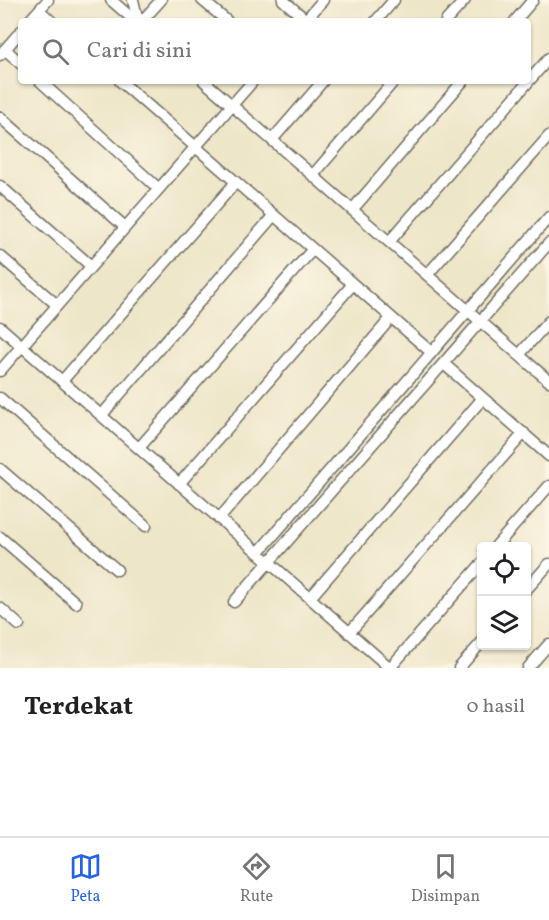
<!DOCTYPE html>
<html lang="id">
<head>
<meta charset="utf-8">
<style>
  :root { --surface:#fff; --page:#f2f2f2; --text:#202124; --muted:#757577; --line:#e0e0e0; --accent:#2563eb }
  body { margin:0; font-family:Vollkorn,serif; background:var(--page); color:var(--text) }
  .controls { position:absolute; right:18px; bottom:18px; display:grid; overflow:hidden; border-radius:6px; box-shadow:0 2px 4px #0004 }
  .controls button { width:54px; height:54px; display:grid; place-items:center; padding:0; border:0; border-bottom:2px solid var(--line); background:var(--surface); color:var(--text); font:30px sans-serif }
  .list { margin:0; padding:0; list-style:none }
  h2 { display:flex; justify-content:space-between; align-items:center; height:78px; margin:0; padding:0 24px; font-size:26px }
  h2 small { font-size:20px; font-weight:400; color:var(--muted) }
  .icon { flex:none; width:33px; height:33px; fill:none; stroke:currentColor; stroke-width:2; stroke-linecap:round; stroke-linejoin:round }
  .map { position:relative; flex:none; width:549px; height:668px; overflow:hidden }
  .search { position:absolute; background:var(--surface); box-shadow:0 2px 4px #0004; left:18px; right:18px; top:18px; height:66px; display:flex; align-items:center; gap:15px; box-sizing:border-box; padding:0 21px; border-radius:6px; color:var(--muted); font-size:22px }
  .sheet { height:168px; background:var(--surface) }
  nav { display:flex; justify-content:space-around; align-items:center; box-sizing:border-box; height:84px; border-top:2px solid var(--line); background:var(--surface); font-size:16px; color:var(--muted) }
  nav a { display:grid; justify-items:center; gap:3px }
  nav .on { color:var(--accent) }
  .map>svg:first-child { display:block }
</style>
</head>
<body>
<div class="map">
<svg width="549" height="668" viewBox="0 0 549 668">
  <rect width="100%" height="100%" fill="#fcf5e5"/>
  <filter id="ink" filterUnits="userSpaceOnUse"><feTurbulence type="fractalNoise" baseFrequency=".0167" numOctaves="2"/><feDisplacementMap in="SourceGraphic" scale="12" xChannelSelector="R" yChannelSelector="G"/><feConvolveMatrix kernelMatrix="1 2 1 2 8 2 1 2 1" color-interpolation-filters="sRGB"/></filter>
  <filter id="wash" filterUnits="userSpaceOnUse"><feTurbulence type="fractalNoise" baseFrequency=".008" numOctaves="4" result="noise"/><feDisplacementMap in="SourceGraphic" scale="24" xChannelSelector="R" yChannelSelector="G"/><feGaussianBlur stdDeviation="1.35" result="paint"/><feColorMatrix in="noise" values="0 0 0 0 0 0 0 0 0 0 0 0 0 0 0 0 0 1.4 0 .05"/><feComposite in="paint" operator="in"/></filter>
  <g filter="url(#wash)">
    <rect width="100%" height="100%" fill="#eee6c8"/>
  </g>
  <g filter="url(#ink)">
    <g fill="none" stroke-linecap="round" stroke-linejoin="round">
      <g stroke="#6f6c62" stroke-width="13">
        <path id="street" d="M111,0l24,21
          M133,0l5,21
          M202,0l25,21
          M283,0l23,20
          M39,10l12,11
          M29,21l19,-21
          M142,21l19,-21
          M305,21l18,-21
          M376,21l18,-21
          M446,21l19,-21
          M515,21l18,-21
          M5,49l16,15
          M0,55l21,-24
          M40,81l119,108
          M120,81l311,271
          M204,81l345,300
          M0,117l125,110
          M272,140l51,-59
          M313,175l81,-94
          M0,186l91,80
          M352,210l111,-129
          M389,242l160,-184
          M0,256l57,49
          M427,275l122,-139
          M0,327l390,341
          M519,355l30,-34
          M444,364l105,92
          M0,371l253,-290
          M62,381l174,-199
          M0,398l146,128
          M101,416l173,-201
          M139,448l174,-199
          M0,469l117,101
          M179,484l174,-200
          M219,519l172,-201
          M0,537l76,66
          M496,546l53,-60
          M258,553l291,-336
          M526,590l23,-26
          M310,598l173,-200
          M234,602l315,-359
          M0,608l19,17
          M349,633l175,-200
          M390,668l92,-105
          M459,668l23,-26
          M528,668l21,-24"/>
      </g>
      <use href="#street" stroke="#fff" stroke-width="10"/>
    </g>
  </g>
</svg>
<div class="controls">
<button><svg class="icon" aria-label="locate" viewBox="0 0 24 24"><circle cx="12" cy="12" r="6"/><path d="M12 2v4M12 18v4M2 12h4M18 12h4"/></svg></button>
<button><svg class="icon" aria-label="layers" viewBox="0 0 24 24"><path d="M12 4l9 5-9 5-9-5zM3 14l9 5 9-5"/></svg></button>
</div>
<div class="search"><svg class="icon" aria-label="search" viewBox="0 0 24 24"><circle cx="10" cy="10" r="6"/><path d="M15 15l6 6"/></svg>Cari di sini</div>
</div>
<section class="sheet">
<h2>Terdekat<small>0 hasil</small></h2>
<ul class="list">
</ul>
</section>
<nav>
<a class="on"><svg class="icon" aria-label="map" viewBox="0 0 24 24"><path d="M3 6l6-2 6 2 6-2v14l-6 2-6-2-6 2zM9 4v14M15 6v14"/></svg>Peta</a>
<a><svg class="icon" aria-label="directions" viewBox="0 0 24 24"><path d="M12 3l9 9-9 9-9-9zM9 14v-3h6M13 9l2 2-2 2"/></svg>Rute</a>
<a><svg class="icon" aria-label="saved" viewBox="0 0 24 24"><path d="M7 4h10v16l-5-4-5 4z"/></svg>Disimpan</a>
</nav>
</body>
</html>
